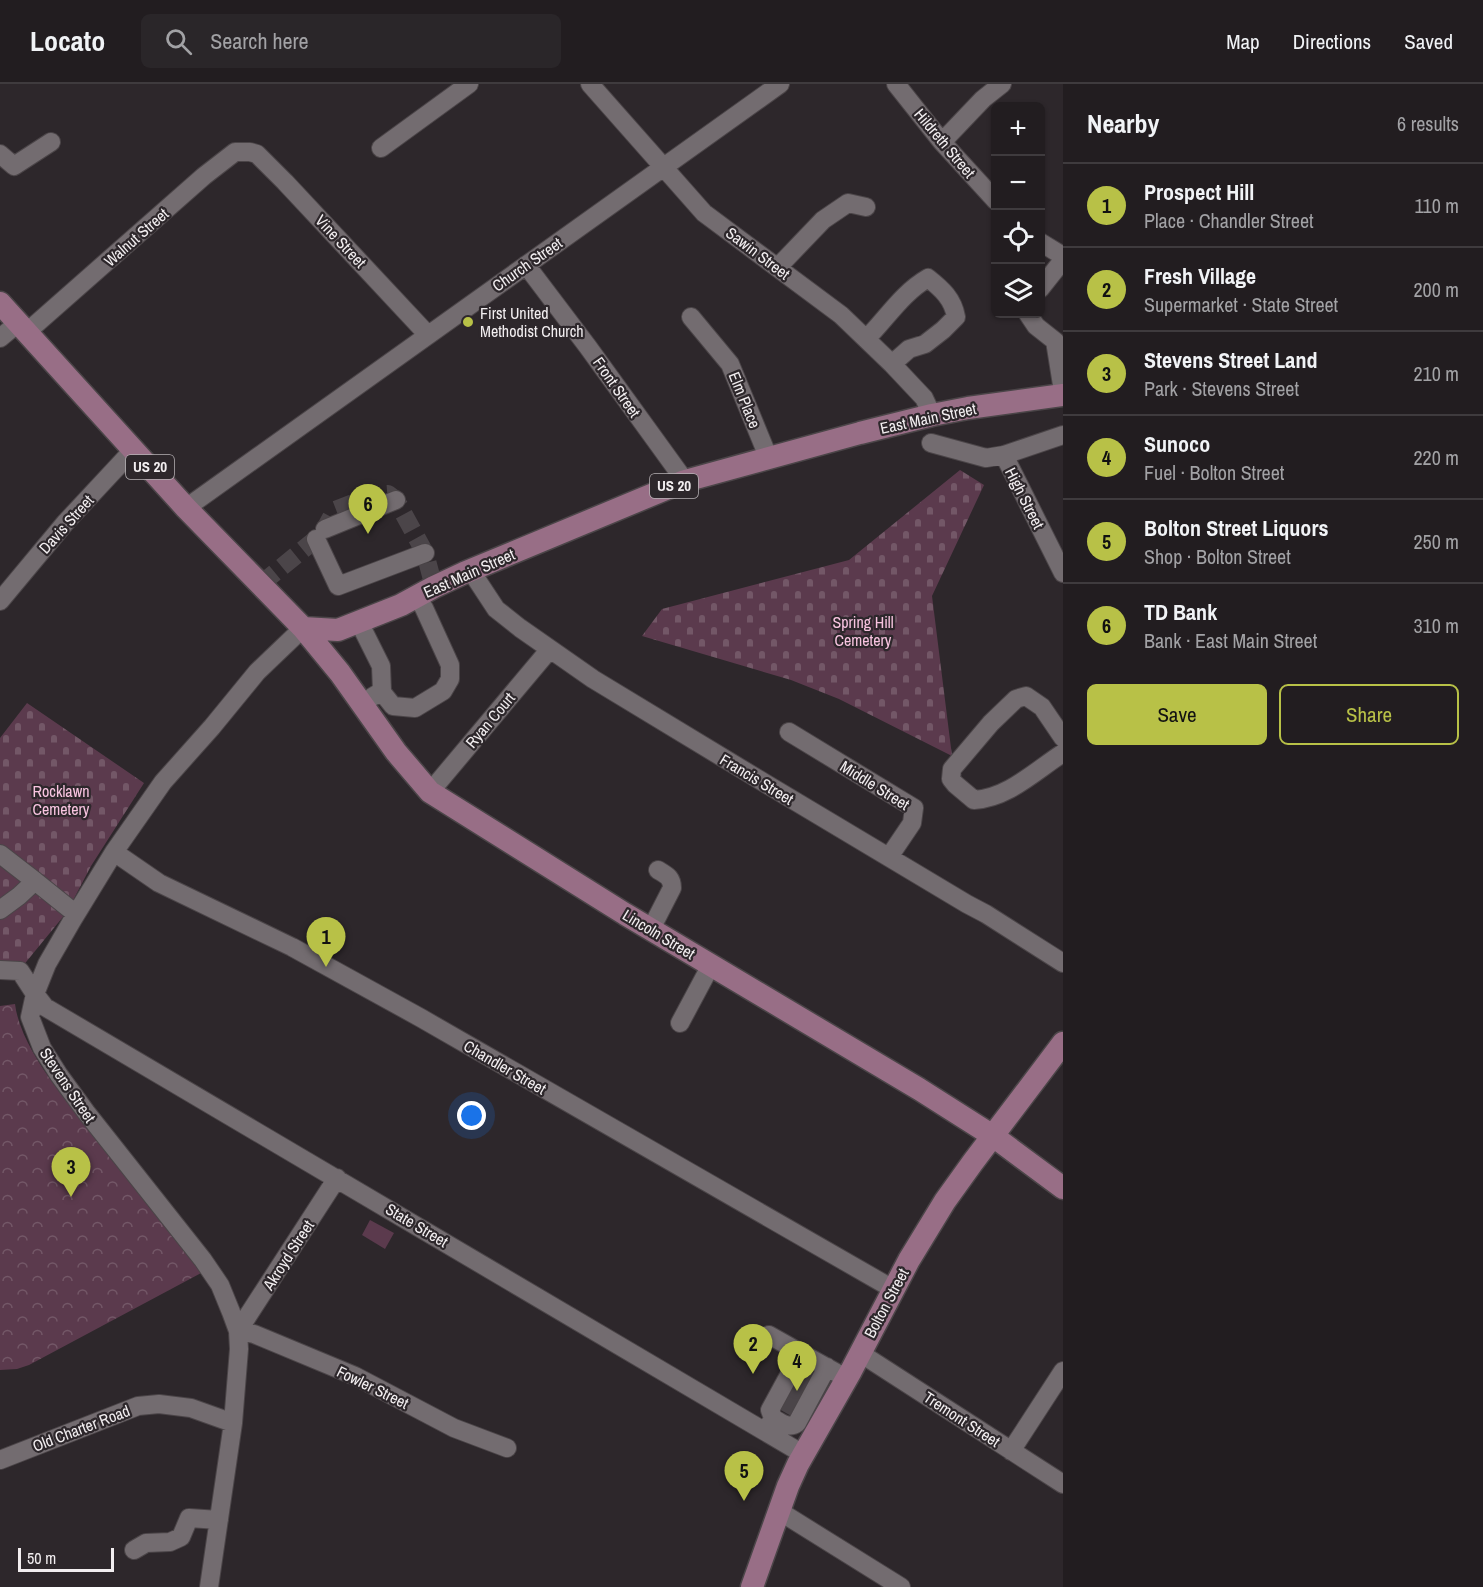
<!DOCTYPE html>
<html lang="en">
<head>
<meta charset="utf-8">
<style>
  :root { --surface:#221d20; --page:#2a2629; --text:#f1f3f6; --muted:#a2a2a5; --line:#3f3b3e; --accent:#b8c147 }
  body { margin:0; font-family:"Archivo Narrow",sans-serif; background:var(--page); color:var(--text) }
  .controls { position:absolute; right:18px; top:18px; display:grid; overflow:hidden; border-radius:9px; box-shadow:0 2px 4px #0004 }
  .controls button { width:54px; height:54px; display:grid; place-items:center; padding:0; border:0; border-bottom:2px solid var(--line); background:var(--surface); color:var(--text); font:30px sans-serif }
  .scale { position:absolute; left:18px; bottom:15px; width:96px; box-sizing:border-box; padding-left:6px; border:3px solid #f2eef0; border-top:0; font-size:16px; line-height:21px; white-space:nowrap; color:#f2eef0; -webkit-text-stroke:4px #2d272b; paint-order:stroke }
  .you { position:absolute; left:472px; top:1032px; width:21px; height:21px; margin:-15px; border:4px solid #fff; border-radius:50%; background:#1a73e8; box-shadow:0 0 0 9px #1a73e833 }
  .badge { display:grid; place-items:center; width:39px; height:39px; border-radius:50%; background:var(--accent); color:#111; font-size:20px; font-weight:700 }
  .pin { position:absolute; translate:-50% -50px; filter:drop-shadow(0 2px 3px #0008) }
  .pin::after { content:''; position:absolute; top:32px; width:21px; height:18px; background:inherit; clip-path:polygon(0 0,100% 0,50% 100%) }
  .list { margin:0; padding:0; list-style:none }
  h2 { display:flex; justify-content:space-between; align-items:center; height:78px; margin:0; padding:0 24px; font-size:26px }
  h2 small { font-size:20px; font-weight:400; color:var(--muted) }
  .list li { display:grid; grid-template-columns:39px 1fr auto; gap:18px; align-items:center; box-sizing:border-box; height:84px; padding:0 24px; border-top:2px solid var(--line) }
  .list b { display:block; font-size:22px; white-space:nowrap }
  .list p { margin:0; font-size:20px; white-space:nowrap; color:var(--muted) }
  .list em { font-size:20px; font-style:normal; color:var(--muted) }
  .actions { display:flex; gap:12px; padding:18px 24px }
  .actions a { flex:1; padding:14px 0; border:2px solid var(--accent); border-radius:9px; text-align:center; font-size:21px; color:var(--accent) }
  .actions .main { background:var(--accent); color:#111 }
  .icon { flex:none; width:33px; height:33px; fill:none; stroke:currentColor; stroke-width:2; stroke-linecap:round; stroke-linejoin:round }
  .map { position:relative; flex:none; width:1063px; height:1503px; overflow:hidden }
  header { display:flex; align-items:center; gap:36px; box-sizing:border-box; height:84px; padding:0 30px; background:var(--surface); border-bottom:2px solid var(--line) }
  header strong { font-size:28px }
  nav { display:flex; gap:33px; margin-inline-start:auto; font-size:21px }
  .search { width:420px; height:54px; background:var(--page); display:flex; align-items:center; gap:15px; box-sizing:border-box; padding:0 21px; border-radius:9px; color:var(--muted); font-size:22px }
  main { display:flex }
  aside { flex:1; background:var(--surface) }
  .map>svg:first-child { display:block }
</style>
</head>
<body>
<header>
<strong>Locato</strong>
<div class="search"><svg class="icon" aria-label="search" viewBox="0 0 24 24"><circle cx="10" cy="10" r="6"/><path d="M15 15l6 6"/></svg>Search here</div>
<nav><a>Map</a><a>Directions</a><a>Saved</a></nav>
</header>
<main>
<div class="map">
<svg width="1063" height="1503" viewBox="0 0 1063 1503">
  <defs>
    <pattern id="cemetery-stones" width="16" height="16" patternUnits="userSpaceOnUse" patternTransform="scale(1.5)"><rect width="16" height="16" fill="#5b3a4d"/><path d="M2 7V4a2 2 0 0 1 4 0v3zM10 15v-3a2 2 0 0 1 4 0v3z" fill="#735767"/></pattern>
    <pattern id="park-crowns" width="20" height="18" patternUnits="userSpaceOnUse" patternTransform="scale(1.5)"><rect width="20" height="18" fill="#5b3a4d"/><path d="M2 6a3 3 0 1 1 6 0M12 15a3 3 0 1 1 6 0" fill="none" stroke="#735767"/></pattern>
  </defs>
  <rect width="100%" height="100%" fill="#2d272b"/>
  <path fill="url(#cemetery-stones)" d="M960,386l24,15 -52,111 20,160 -113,-57 -48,-19 -149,-44 20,-27 187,-49z
    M27,619l117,80 -53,83 -24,46 -54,66h-13v-240z"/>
  <path fill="url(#park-crowns)" d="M15,920c6,49 63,111 94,149 31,40 62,79 94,119l-174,93 -12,4 -17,1v-364z"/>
  <path fill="#5b3a4d" d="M370,1136l24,13 -9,16 -23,-14z"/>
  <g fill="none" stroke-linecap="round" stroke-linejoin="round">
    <path stroke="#4b4549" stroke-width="18" stroke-dasharray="18 9" stroke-linecap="butt" d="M261,500l55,-45 4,-1 15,-28 39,-15 14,-1 8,6 29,53 9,34
      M796,1290l15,8
      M790,1303l14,8
      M783,1317l14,8"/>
    <g stroke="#4b4548" stroke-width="20">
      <path id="minor" d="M590,0l114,129 137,102 51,49 32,34 8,17
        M896,0l46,58 54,59
        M942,58l41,-43 19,-15
        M381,64l88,-64
        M0,70l14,12 37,-24
        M1040,158l23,14
        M526,181l62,82 97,134
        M778,183l45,-47 25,-17 18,4
        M1040,205l23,-29
        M1028,230l8,12 19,15 8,50
        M691,233l39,47 39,95
        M27,248l177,-156 31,-24h15l7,2 28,28 143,153
        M0,254l18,-15
        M866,255c21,-21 36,-46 62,-61 14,11 25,21 28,39l-13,13 -18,14 -16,5 -17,15
        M931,359l55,15 18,-3 59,-20
        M1004,371l59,118
        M186,424l594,-424
        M325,445l71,-29
        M316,455l22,47 87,-33
        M471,487l25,38 24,19 73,51 175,106 199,119 19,10 77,49
        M0,517l65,-78 69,-74
        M359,538l22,44 1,25 -10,6
        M381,607l12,15 22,2 28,-17 7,-12v-14l-26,-57 -7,-11
        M789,648l125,76 -2,15 -23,34
        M1063,654l-21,-31 -16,-11 -10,3 -25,24 -39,46 -1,10 4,5 19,16c34,-2 61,-29 89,-47
        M430,708l120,-143
        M114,768l45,31 133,64 129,71 472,271
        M0,770l35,27 -16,15 -19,14
        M35,797l41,33
        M651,845l21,-41c0,-11 -6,-13 -14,-18
        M0,886l20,1 15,23 10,13 758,447
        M680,939l31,-58
        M337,1094l-99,153 16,3 101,42 99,52 53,20
        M769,1251l32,18
        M860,1269l203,131
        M773,1334c8,5 16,11 24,5l30,-56
        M766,1347l7,-13 -3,-8 31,-57 45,25
        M1011,1367l52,-80
        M0,1376l138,-54 21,-2 32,4 42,15
        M779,1427l122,76
        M134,1466l12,-7 24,-1 11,-5 8,-19 30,2
        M209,1503l24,-164 6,-74 -1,-18 -7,-19 -11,-27 -17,-25 -117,-148 -27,-37 -17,-27 -12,-31 5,-23 12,-30 26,-45 41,-67 49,-70 49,-55 45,-55 46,-44"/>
    </g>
    <g stroke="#4b4548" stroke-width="25">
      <path id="major" d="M0,219l186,205 117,120 37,45 56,79 34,40 195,122 294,175 74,47 70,52
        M303,544l35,2 63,-25 33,-18 30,-14 221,-92 175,-48 72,-18 36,-7 95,-13
        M752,1503l36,-101 10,-22 53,-93 58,-111 36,-59 28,-39 90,-119"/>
    </g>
    <use href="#minor" stroke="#736c70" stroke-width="18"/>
    <use href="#major" stroke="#986e86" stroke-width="22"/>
  </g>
  <circle fill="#b8c147" stroke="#2d272b" stroke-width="2" cx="468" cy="238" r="6"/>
  <g text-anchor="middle" stroke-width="4.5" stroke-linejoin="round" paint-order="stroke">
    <g fill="#2d272b" stroke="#b7b2b5" stroke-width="1.5">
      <rect x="126" y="371" width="48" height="24" rx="4.5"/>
      <rect x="650" y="390" width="48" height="24" rx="4.5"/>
    </g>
    <g font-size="15" font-weight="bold" fill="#f2eef0">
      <text x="150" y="388">US 20</text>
      <text x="674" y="407">US 20</text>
    </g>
    <g font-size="16" fill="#f2eef0" stroke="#2d272b">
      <text transform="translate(945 59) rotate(50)" y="6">Hildreth Street</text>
      <text transform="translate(136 153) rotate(-41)" y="6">Walnut Street</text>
      <text transform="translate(341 157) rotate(47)" y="6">Vine Street</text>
      <text transform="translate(758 169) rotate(37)" y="6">Sawin Street</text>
      <text transform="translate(527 180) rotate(-35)" y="6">Church Street</text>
      <text transform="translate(617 303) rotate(55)" y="6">Front Street</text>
      <text transform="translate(745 316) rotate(68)" y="6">Elm Place</text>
      <text transform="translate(928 334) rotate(-12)" y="6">East Main Street</text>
      <text transform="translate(1025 414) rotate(63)" y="6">High Street</text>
      <text transform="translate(66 440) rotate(-48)" y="6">Davis Street</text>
      <text transform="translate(469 489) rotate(-24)" y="6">East Main Street</text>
      <text transform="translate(490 636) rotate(-50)" y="6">Ryan Court</text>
      <text transform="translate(757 695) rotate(31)" y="6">Francis Street</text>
      <text transform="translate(875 701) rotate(32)" y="6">Middle Street</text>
      <text transform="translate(659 850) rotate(31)" y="6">Lincoln Street</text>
      <text transform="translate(505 983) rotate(30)" y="6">Chandler Street</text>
      <text transform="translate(68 1001) rotate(56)" y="6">Stevens Street</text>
      <text transform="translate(417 1141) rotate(31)" y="6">State Street</text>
      <text transform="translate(288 1171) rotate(-57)" y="6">Akroyd Street</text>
      <text transform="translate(886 1219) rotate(-62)" y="6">Bolton Street</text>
      <text transform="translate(373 1303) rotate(26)" y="6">Fowler Street</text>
      <text transform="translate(962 1335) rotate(33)" y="6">Tremont Street</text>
      <text transform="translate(81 1344) rotate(-21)" y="6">Old Charter Road</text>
    </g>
    <g font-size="16" fill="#f2eef0" stroke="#2d272b" text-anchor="start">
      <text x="480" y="235">First United<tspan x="480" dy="18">Methodist Church</tspan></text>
    </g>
    <g font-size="16" fill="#f8c4e0" stroke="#2d272b">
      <text x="863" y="544">Spring Hill<tspan x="863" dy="18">Cemetery</tspan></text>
      <text x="61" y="713">Rocklawn<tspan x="61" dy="18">Cemetery</tspan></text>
    </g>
  </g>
</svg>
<div class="controls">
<button>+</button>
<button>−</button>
<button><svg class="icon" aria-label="locate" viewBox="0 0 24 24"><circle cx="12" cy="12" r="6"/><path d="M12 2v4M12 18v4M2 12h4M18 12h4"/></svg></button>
<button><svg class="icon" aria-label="layers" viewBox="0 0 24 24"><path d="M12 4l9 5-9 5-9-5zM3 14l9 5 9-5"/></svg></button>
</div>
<div class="scale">50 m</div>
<div class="you"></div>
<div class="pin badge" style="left:326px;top:883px">1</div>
<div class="pin badge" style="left:753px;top:1290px">2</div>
<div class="pin badge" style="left:71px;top:1113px">3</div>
<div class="pin badge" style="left:797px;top:1307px">4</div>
<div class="pin badge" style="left:744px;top:1417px">5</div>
<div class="pin badge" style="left:368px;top:450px">6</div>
</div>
<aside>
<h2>Nearby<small>6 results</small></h2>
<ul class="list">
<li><span class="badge">1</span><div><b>Prospect Hill</b><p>Place · Chandler Street</p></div><em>110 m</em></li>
<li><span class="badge">2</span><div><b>Fresh Village</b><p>Supermarket · State Street</p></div><em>200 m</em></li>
<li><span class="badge">3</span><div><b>Stevens Street Land</b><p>Park · Stevens Street</p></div><em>210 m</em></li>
<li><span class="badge">4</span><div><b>Sunoco</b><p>Fuel · Bolton Street</p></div><em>220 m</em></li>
<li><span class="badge">5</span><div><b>Bolton Street Liquors</b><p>Shop · Bolton Street</p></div><em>250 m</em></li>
<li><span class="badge">6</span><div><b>TD Bank</b><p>Bank · East Main Street</p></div><em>310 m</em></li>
</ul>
<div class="actions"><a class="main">Save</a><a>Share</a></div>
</aside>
</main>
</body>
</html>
